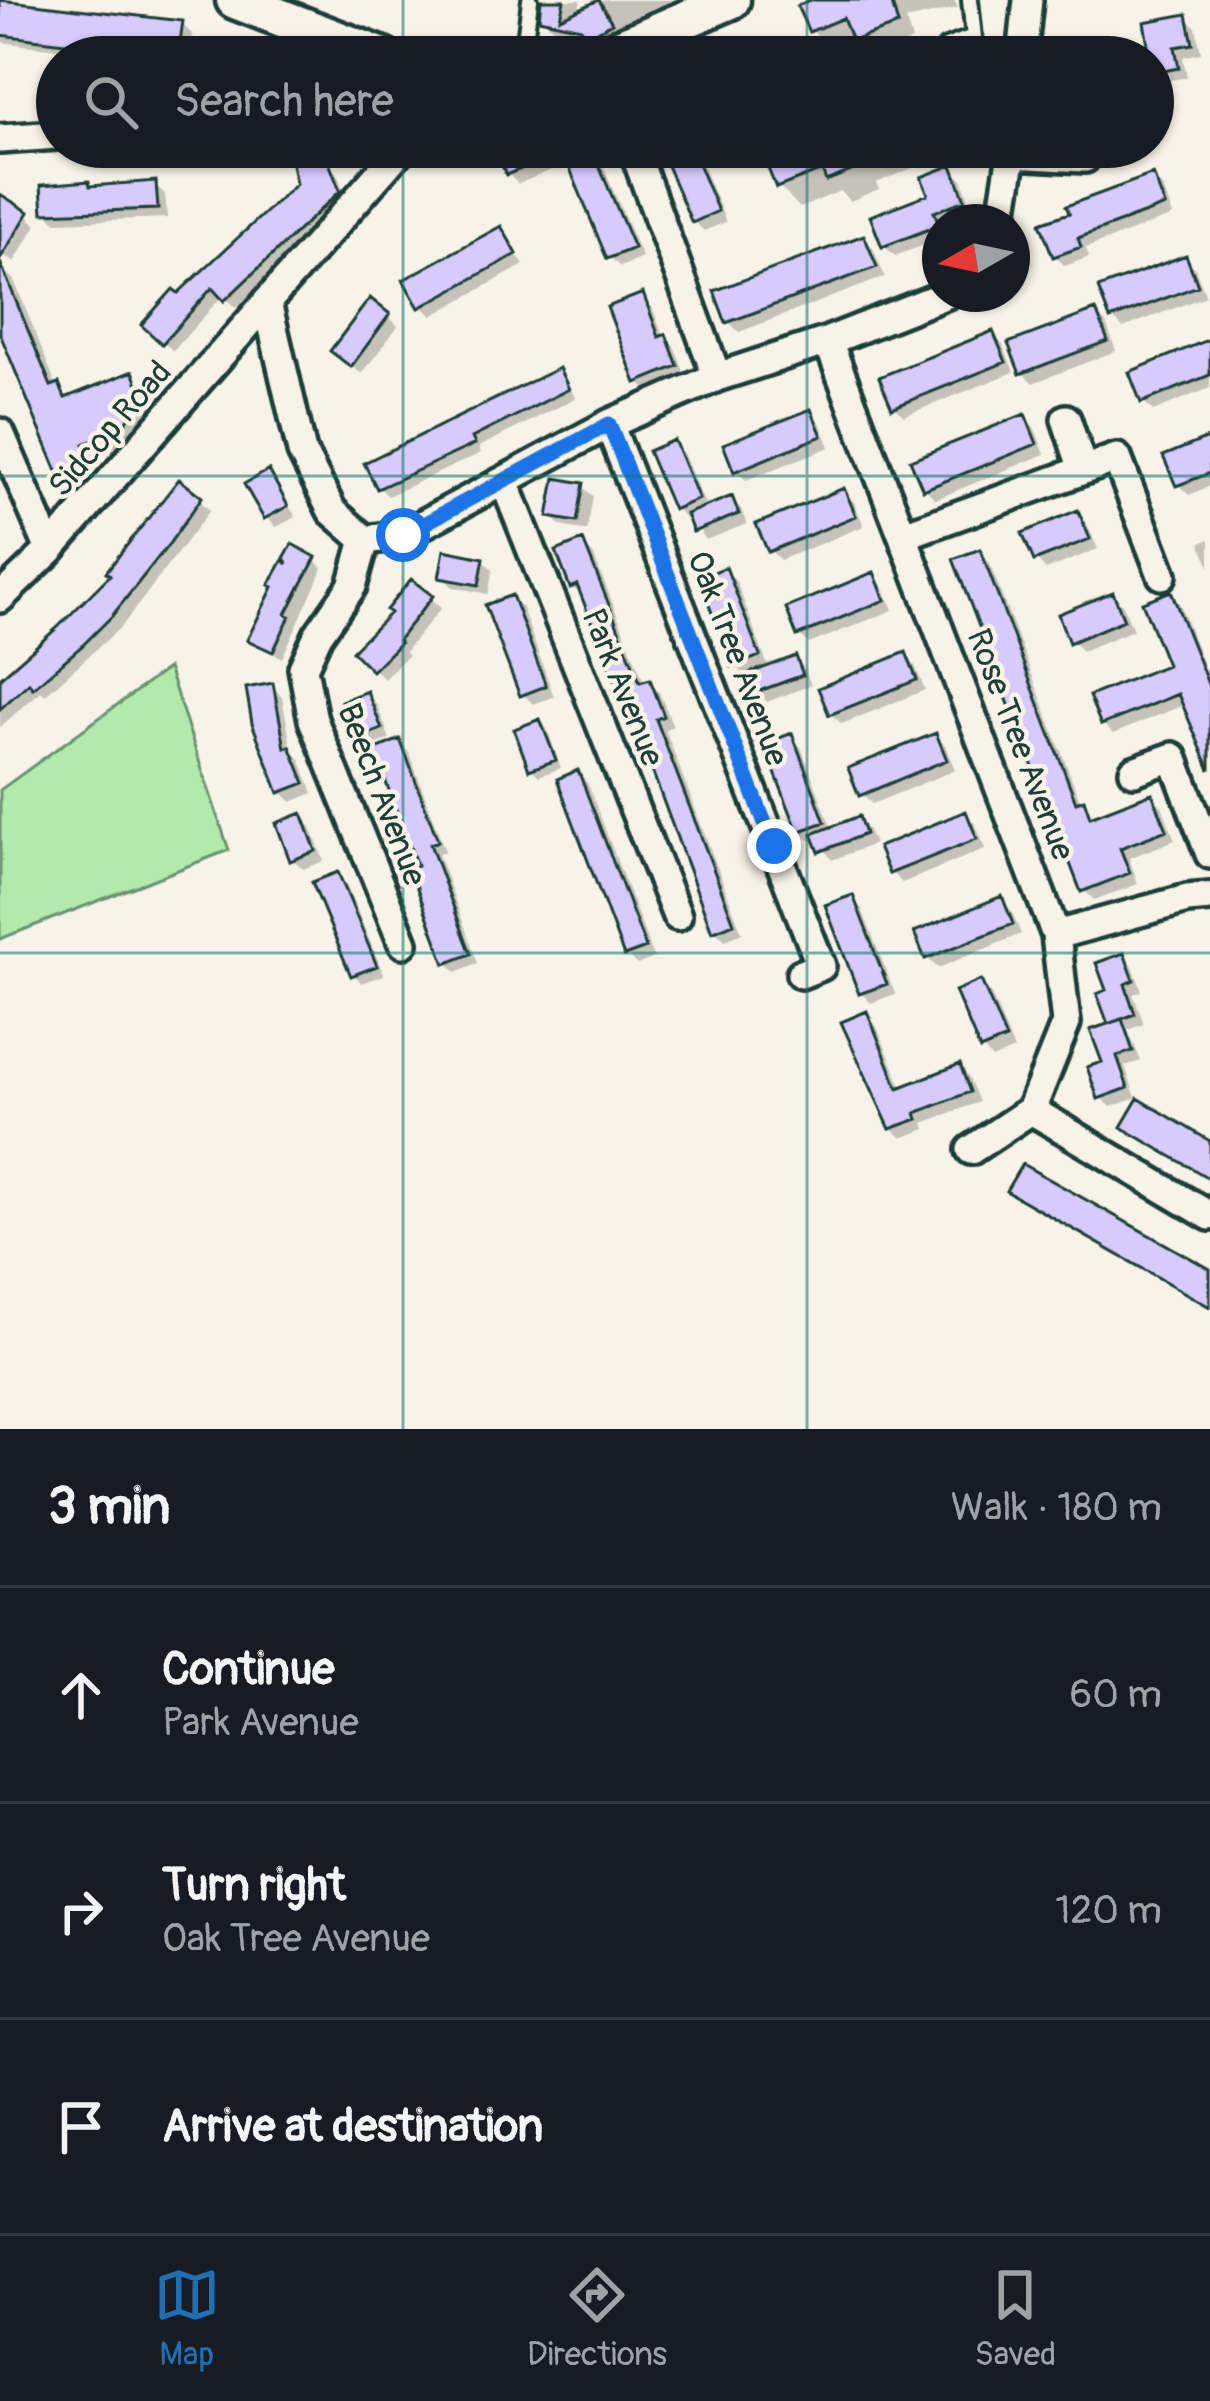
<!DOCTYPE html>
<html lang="en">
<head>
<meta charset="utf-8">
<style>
  :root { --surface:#171b24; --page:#20242c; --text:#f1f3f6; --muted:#9ea1a6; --line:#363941; --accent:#1f6fb2 }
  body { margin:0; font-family:Pangolin,sans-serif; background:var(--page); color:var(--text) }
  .compass { position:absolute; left:922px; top:204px; width:108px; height:108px; border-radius:50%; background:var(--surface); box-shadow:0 3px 9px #0004; rotate:261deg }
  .stop { position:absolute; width:36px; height:36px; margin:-27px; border:9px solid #1a73e8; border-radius:50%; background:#fff }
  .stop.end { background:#1a73e8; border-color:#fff; box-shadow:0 3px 12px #0008 }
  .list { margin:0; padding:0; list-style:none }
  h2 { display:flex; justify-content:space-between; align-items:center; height:156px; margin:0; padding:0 48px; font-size:51px }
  h2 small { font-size:39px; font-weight:400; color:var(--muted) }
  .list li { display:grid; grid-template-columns:78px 1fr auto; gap:36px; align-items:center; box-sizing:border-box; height:216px; padding:0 48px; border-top:3px solid var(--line) }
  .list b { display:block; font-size:45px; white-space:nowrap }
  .list p { margin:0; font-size:39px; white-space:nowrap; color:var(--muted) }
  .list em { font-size:39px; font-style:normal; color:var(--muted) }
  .icon { flex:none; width:66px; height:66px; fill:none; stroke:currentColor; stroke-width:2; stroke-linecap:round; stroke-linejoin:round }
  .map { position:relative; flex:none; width:1210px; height:1429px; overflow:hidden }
  .search { position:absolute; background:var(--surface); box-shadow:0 3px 9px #0004; left:36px; right:36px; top:36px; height:132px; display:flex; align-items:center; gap:30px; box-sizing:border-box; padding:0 42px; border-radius:66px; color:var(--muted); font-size:45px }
  .sheet { height:804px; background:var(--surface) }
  nav { display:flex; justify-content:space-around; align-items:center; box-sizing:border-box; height:168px; border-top:3px solid var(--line); background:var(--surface); font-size:33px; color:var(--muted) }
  nav a { display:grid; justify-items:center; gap:6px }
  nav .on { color:var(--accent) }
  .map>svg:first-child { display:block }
</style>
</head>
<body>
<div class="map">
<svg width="1210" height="1429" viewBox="0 0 1210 1429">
  <rect width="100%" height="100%" fill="#f7f3e8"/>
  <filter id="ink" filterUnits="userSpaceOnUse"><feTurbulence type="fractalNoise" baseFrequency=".00833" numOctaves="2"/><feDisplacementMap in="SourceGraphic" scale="24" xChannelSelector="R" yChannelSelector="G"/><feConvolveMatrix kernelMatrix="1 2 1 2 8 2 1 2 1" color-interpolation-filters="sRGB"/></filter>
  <g filter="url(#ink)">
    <path fill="#b2eaad" stroke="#689470" stroke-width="3" d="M168,668l61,182 -229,89v-149z"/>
    <path fill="#0003" d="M546,0h35l-3,13 27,-13h91l-103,40 -36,-8 -15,-14z
      M818,0h136l4,8 -52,12 6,21 -42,14 -17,-20 -26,11 -15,-16z
      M0,2l182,22 10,10 -3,23h-67l-122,-15z
      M1186,17l10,10 5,26 -18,4 4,20 -21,4 -10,-10z
      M498,147h111l-12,5 45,106 -22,9 -10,-10 -39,-95 -53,22 -10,-10z
      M677,147h14l6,6 29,69 -22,9 -10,-10z
      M775,147h188l-87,36 3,6 -29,12 -10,-10 -40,17 -21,-22z
      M327,163l10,10 11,29 -112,106 -13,-13 -50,56 -28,-26z
      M951,169l11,10 11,32 -33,11v17l-45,17 -11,-10z
      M1153,178l10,10 10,28 -87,32 3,9 -24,9 -10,-10z
      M154,184l11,10 2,24 -111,4 -10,-10z
      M0,211l27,4 10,10 -23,37 -14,-9z
      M500,230l24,35 -92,51 -10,-10z
      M863,238l10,10 12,29 -146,55 -10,-10z
      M1185,258l10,10 11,28 -83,32 -10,-10z
      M0,268l14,12 43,107 14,12 61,-24 13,12 9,25 -20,28 -40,16 4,9 -9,4 3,10 -18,7 -12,-12 -62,-151z
      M642,297l10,10 12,31 11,10 11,29 -37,14 -11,-10z
      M1095,313l11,10 10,28 -83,32 -10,-10z
      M388,316l10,10 -36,48 -18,-13z
      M993,335l10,10 11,27 -110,44 -10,-10z
      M1210,342v46l-57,23 -10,-10z
      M559,372l17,26 -97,49 2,6 -93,43 -9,-9z
      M810,412l10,10 10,25 -84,33 -10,-10z
      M1024,417l10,10 11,27 -109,45 -11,-10z
      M1210,440v46l-21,9 -10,-10z
      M673,443l10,10 24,56 24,-10 10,10 6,15 -41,16 -16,-24 -5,2 -10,-10z
      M268,474l28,43 -20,10 -10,-10z
      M180,484l30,26 -88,116 -77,69 -4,-4 -41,36v-45l114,-107z
      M582,486l11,10 -6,35 -26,-5 -10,-10z
      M844,492l10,10 10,24 -84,34 -10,-10z
      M1077,514l10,10 11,25 -52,21 -10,-11z
      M1210,539v28l-10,-24z
      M582,544l11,10 52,130 4,-2 10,10 14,34 -8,3 77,204 -17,7 -10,-10 -90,-243 -9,-8 -33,-82 -11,-10z
      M979,552l10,10 92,241 14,15 57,-22 10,10 13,34 -46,18 9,26 -44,16 -10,-10z
      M314,559l9,9 -41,90 -31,-19 46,-64z
      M483,560l10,10 -5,24 -35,-7 -10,-10z
      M726,571l10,10 33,88 26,-9 10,10 6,15 -44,17 -10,-11 -7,-18 -5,2 -10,-10z
      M873,576l10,10 10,24 -84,34 -10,-10z
      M412,583l29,25 -36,44 3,3 -24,24 -28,-28 38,-37z
      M1170,594l10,10 30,79v85l-24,-64 -73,30 -10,-10 68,-57z
      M1112,595l11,10 10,25 -51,21 -10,-10z
      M512,598l10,10 32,89 -21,7 -10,-10z
      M905,656l10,10 10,24 -83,34 -11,-10z
      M272,686l10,11 10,54 8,8 13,34 -21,9 -10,-10z
      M367,694l10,11 13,34 -21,8 -10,-10z
      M540,722l7,7 14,39 -22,8 -7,-7z
      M935,736l11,10 9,24 -83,34 -10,-10z
      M791,737l10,10 31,82 26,-10 10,11 6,14 -42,16 -15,-22 -7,3 -10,-10z
      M400,743l9,9 36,99 -7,3 40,109 -22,9 -9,-10 -26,-94z
      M578,774l10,10 66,174 -17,7 -10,-10z
      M966,815l10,10 9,24 -83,34 -10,-10z
      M301,817l10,10 13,34 -21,8 -10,-10z
      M337,876l9,8 38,91 -22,8 -8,-8z
      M852,898l10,11 33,85 -24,9 -10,-10z
      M1001,900l10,10 10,24 -83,34 -11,-10z
      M1123,956l10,10 9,25 -9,3 11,30 -16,6 13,31 -16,5 11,32 -25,9 -10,-10 13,-72 -4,-33z
      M981,983l10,11 23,56 -22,9 -10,-11z
      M866,1015l10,10 27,64 56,-21 10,10 10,24 -55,21 2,6 -24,9 -10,-10z
      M1125,1126l85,17v37l-75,-44z
      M1010,1191l200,81v37l-190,-108z"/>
    <path fill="#d7cafc" stroke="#1f3d34" stroke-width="3" d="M0,0l183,21 -5,36 -178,-22z
      M541,0h23l-4,18 39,-18 13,23 -26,14 -5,-9 -42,-9z
      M811,0h80l7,25 -46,16 -9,-23 -34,14 -12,-26z
      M1187,14l6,30 -18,3 4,21 -26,5 -9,-51z
      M495,147h96l43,101 -27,11 -44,-107 -57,23z
      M659,147h32l27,64 -26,12z
      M771,147h80l8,21 -33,13 -4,-11 -46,18 -13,-32 10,-4z
      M291,159l37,1 12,31 -116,110 -12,-13 -50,56 -21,-19 32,-36 5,4 118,-109z
      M952,165l13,35 -31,12 6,13 -58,22 -12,-31 58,-22 -7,-17z
      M1153,174l12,32 -87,32 3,9 -28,10 -13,-34 29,-10 -3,-7z
      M89,181l1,5 66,-5 2,28 -115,4 -2,-28z
      M0,194l29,18 -29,47z
      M501,226l16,28 -98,54 -16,-28z
      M864,235l13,32 -151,56 -12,-32z
      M1186,255l12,31 -88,33 -12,-31z
      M0,262l51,124 8,-3 6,15 68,-27 10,27 -21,30 -38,16 4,9 -9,4 3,9 -23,10 -59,-142z
      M643,293l16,44 7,-3 12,32 -42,17 -29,-76z
      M370,298l20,16 -39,53 -21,-16z
      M1096,310l12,31 -88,33 -12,-31z
      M993,331l13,31 -114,46 -13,-31z
      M1210,339v36l-69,28 -12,-31z
      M559,368l10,21 -97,49 3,6 -98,45 -13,-26z
      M811,409l11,27 -88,36 -11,-28z
      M1025,414l12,30 -114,46 -13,-30z
      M1210,437v36l-34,13 -13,-30z
      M674,440l25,59 -26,11 -25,-59z
      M269,470l19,36 -24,13 -20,-35z
      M555,478l29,5 -7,39 -29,-5z
      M179,479l23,18 -33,47 -57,72 -29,29 -50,43 -4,-5 -29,26v-31l57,-50 53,-53 -4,-3z
      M844,488l12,28 -88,36 -12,-28z
      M732,496l7,18 -46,18 -7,-18z
      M1078,510l12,29 -56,22 -12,-28z
      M583,540l57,142 10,-3 14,37 -8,3 78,204 -22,9 -94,-253 -4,1 -37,-95 -7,3 -14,-37z
      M292,544l24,13 -30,57 4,2 -17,36 -26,-12 26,-53 -4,-2 14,-25 5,4 -4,-6z
      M980,549l96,253 8,-3 6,18 62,-24 15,37 -47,18 10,25 -49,19 -128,-333z
      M444,550l40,8 -5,27 -40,-7z
      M726,567l34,89 -28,11 -33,-89z
      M874,572l11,28 -88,36 -11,-28z
      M411,579l22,17 -35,44 2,3 -28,28 -20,-20 38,-38 -4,-3z
      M1171,591l39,98v81l-32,-76 -77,31 -12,-29 78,-31 -25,-63z
      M1113,592l11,28 -55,23 -11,-29z
      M512,595l34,91 -26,10 -35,-91z
      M906,652l11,28 -88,35 -11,-27z
      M796,656l7,19 -49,18 -7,-19z
      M273,683l12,65 5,-2 15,37 -26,10 -27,-70 -6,-35z
      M367,691l15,38 -26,10 -15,-38z
      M540,719l16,41 -27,10 -15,-41z
      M792,733l33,89 -27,10 -34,-88z
      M936,733l11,27 -88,36 -11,-28z
      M400,739l38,102 -8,3 41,110 -26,10 -35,-95 7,-3 -43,-116z
      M578,770l68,178 -22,8 -67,-177z
      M966,811l11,28 -88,35 -11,-27z
      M302,813l14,38 -26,10 -14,-38z
      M859,816l6,18 -46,18 -7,-18z
      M338,872l39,94 -26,10 -39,-94z
      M853,895l34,89 -28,10 -34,-89z
      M1002,896l11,28 -88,35 -11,-27z
      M1124,953l10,27 -9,4 10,30 -27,10 -11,-30 9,-4 -10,-27z
      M981,980l25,59 -26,11 -25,-59z
      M867,1011l31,77 62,-24 10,28 -54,21 2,6 -28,10 -49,-107z
      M1122,1019l11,32 -16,5 11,32 -30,11 -11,-32 15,-5 -12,-32z
      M1138,1098l72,43v38l-89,-52z
      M1022,1164l188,105v38l-204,-116z"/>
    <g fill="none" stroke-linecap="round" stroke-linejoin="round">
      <g stroke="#1f3d34" stroke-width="22">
        <path id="service" d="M970,0l6,57
          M946,47l27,-10
          M523,57l7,-57"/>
      </g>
      <g stroke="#1f3d34" stroke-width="36">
        <path id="minor" d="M1022,57l6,-57
          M0,139l57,-4
          M633,147l84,230
          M1013,154l72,4
          M1001,222l12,-75
          M267,302l35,150 30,59 33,29
          M828,341l228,594 10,88 -35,87 -60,40
          M1066,419l17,51
          M609,424l212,542 -20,8
          M0,433l50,117
          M505,483l172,433
          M904,535l213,-77 45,117
          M365,540l38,-5 206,-111 108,-47 111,-36 119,-47
          M365,540l-13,46 -34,49 -15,33 10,52 90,223
          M0,598l50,-48 351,-401
          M1134,771l39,-14 37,97
          M1056,935l131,-36 23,-2
          M1031,1110l179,106"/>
      </g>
      <g stroke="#1f3d34" stroke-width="45">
        <path id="tertiary" d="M235,0l148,57
          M598,57l133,-57"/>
      </g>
      <use href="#service" stroke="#f7f3e8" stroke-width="14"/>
      <use href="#minor" stroke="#f7f3e8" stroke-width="27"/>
      <use href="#tertiary" stroke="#f7f3e8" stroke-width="36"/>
    </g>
  </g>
  <g fill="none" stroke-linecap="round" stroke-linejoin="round" filter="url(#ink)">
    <path stroke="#1a73e8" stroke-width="15" d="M403,535l206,-111 165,422"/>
  </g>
  <path fill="none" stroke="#0f766e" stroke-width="3" stroke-opacity="0.55" d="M403,0v57M807,0v57M403,147v1282M807,147v1282M0,476h1210M0,953h1210"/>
  <g text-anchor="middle" stroke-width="9" stroke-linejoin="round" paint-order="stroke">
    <g font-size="33" fill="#1f3d34" stroke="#f7f3e8">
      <text transform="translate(109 428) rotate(-49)" y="12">Sidcop Road</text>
      <text transform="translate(739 658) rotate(69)" y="12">Oak Tree Avenue</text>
      <text transform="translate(624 687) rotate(68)" y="12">Park Avenue</text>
      <text transform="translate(1022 744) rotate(69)" y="12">Rose Tree Avenue</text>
      <text transform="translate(383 794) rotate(69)" y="12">Beech Avenue</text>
    </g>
  </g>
</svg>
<svg class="compass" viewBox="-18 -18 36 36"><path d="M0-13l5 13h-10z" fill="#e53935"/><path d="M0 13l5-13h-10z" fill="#9ea1a6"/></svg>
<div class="stop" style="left:403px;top:535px"></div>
<div class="stop end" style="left:774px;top:846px"></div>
<div class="search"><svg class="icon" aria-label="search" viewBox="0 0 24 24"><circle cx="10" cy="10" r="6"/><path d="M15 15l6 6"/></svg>Search here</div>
</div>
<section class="sheet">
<h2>3 min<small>Walk · 180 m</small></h2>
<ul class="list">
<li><svg class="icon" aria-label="ahead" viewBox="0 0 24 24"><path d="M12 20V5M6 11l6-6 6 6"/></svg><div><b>Continue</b><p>Park Avenue</p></div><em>60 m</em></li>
<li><svg class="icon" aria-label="right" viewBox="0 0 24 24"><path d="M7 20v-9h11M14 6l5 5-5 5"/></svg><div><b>Turn right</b><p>Oak Tree Avenue</p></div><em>120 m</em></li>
<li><svg class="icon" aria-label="arrive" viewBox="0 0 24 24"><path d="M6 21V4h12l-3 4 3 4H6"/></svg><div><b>Arrive at destination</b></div></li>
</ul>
</section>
<nav>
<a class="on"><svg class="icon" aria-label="map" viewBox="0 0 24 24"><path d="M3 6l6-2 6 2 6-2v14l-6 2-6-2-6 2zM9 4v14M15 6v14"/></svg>Map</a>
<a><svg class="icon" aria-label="directions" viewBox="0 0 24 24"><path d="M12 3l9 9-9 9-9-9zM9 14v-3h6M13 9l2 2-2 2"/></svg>Directions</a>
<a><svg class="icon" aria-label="saved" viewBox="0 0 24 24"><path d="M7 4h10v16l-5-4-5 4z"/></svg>Saved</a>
</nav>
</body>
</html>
